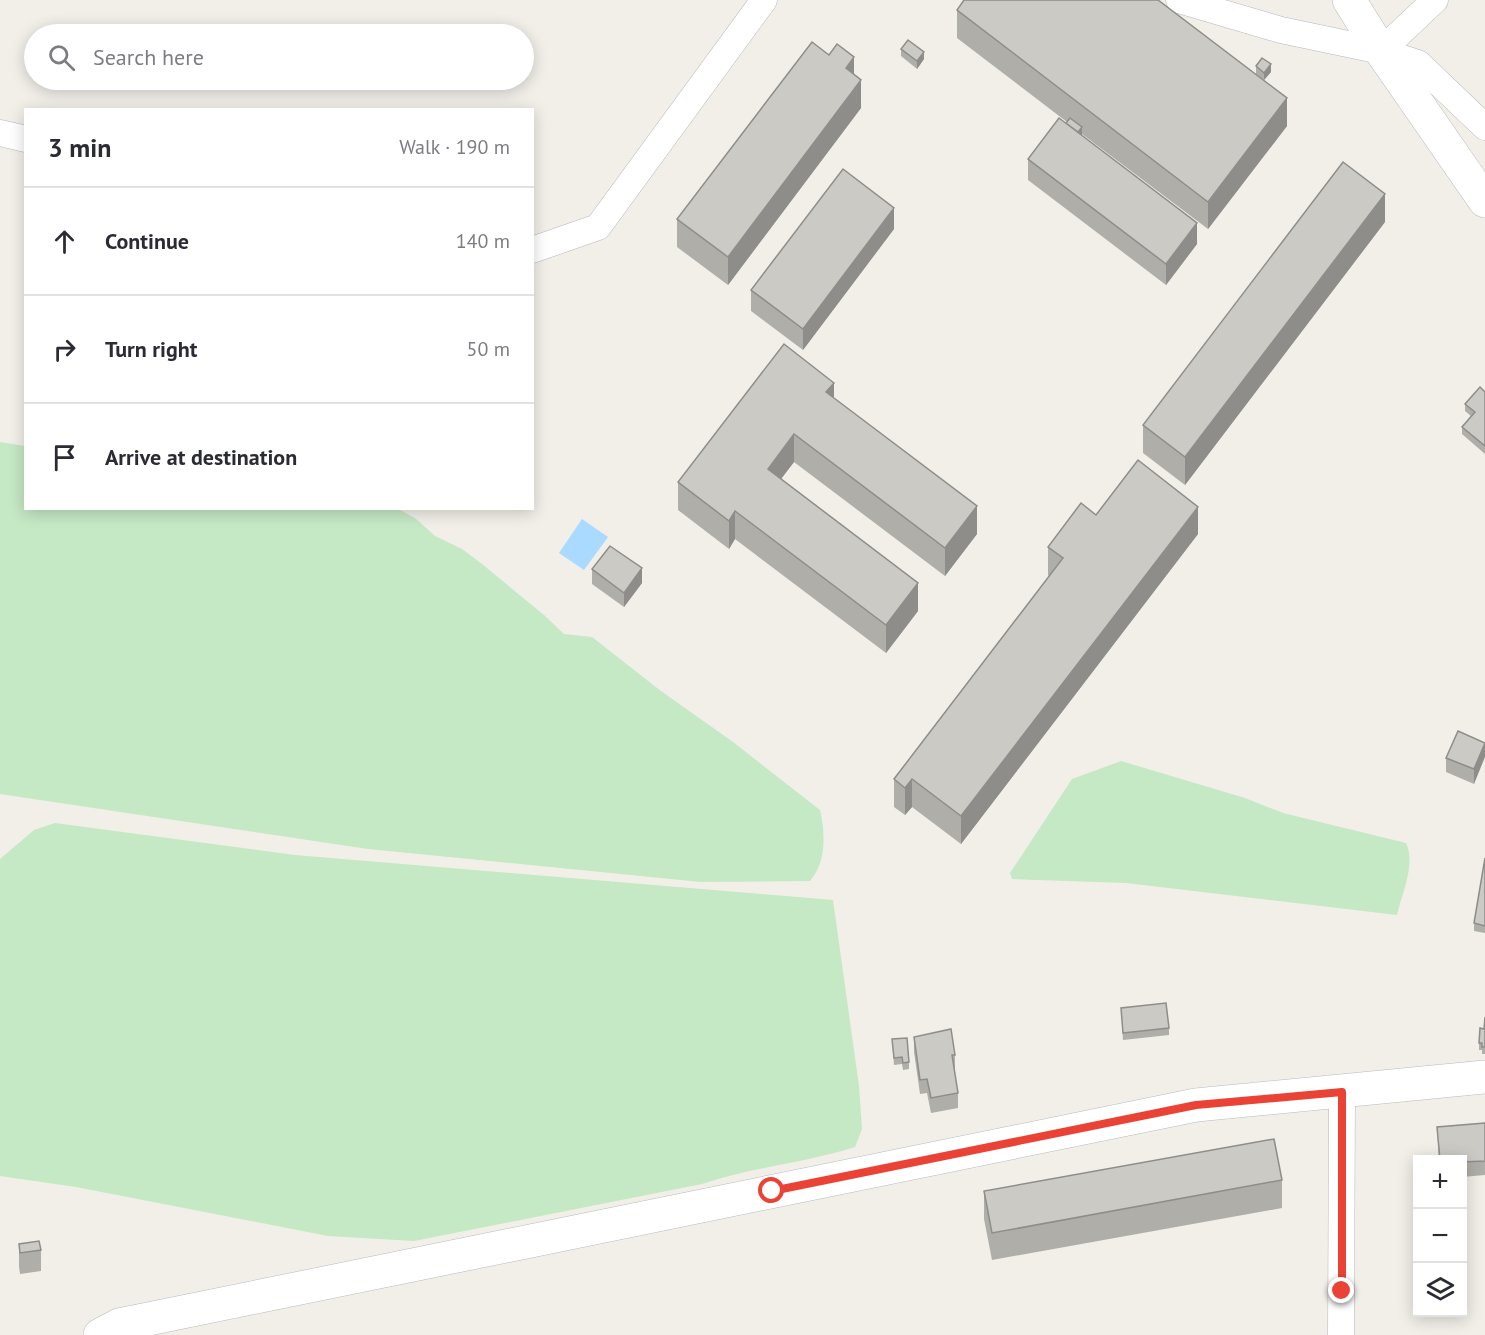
<!DOCTYPE html>
<html lang="en">
<head>
<meta charset="utf-8">
<style>
  :root { --surface:#fff; --page:#f2f2f3; --text:#2b2b33; --muted:#7c7c81; --line:#e1e1e2 }
  body { margin:0; font-family:"PT Sans",sans-serif; background:var(--page); color:var(--text) }
  .controls { position:absolute; right:18px; bottom:18px; display:grid; overflow:hidden; border-radius:0px; box-shadow:0 3px 15px #0003 }
  .controls button { width:54px; height:54px; display:grid; place-items:center; padding:0; border:0; border-bottom:2px solid var(--line); background:var(--surface); color:var(--text); font:30px sans-serif }
  .stop { position:absolute; width:18px; height:18px; margin:-14px; border:4px solid #ea4335; border-radius:50%; background:#fff }
  .stop.end { background:#ea4335; border-color:#fff; box-shadow:0 2px 6px #0008 }
  .list { margin:0; padding:0; list-style:none }
  h2 { display:flex; justify-content:space-between; align-items:center; height:78px; margin:0; padding:0 24px; font-size:26px }
  h2 small { font-size:20px; font-weight:400; color:var(--muted) }
  .list li { display:grid; grid-template-columns:39px 1fr auto; gap:18px; align-items:center; box-sizing:border-box; height:108px; padding:0 24px; border-top:2px solid var(--line) }
  .list b { display:block; font-size:22px; white-space:nowrap }
  .list em { font-size:20px; font-style:normal; color:var(--muted) }
  .icon { flex:none; width:33px; height:33px; fill:none; stroke:currentColor; stroke-width:2; stroke-linecap:round; stroke-linejoin:round }
  .map { position:relative; flex:none; width:1485px; height:1335px; overflow:hidden }
  .search { position:absolute; background:var(--surface); box-shadow:0 3px 15px #0003; left:24px; top:24px; width:510px; height:66px; display:flex; align-items:center; gap:15px; box-sizing:border-box; padding:0 21px; border-radius:33px; color:var(--muted); font-size:22px }
  .panel { position:absolute; background:var(--surface); box-shadow:0 3px 15px #0003; left:24px; top:108px; width:510px; height:402px; border-radius:0px }
  .map>svg:first-child { display:block }
</style>
</head>
<body>
<div class="map">
<svg width="1485" height="1335" viewBox="0 0 1485 1335">
  <rect width="100%" height="100%" fill="#f1efe8"/>
  <path fill="#c5e8c5" d="M0,442l25,4 1,62h370l19,10 20,18 27,13 20,15 62,51 20,19 28,3 69,54 72,51 87,68c4,16 6,42 -2,58 -2,5 -5,9 -8,13l-109,1 -333,-33 -368,-55z
    M1121,761l124,37 38,15 123,30c10,21 -4,50 -9,72l-271,-32 -114,-4 -2,-6 62,-94z
    M55,823l240,32 538,45 26,186 3,43 -7,18c-50,16 -103,20 -153,37l-288,57 -86,-5 -252,-49 -76,-11v-317l34,-29z"/>
  <path fill="#aadaff" d="M582,519l26,18 -24,33 -25,-17z"/>
  <g fill="none" stroke-linecap="round" stroke-linejoin="round">
    <g stroke="#b5b8bc" stroke-width="27">
      <path id="street" d="M1179,0l102,30 100,21 37,12 67,64
        M1381,51l54,-51
        M0,133l26,6
        M532,250l66,-23 166,-227
        M1341,1335l1,-243"/>
    </g>
    <g stroke="#b6babf" stroke-width="34">
      <path id="secondary" d="M1349,0l32,51 104,150
        M100,1335l19,-10 1077,-220 289,-28"/>
    </g>
    <use href="#street" stroke="#fff" stroke-width="26"/>
    <use href="#secondary" stroke="#fff" stroke-width="33"/>
  </g>
  <path fill="#afaea9" d="M957,10l330,116 -79,103 -126,-95v1l115,109 -31,41 -138,-105v-21l39,-37 -110,-84z
    M901,49l23,10 -7,10 -16,-13z
    M1256,66l15,6 -7,8 -8,-6z
    M854,74l7,34 -133,177 -51,-38v-28z
    M1385,222l-200,263 -42,-32v-28z
    M894,229l-91,121 -52,-39v-21z
    M1485,392v62l-23,-20v-7l9,-11 -6,-5v-7z
    M834,398l143,136 -32,42 -151,-114 -13,17 137,132 -32,42 -151,-114 -6,10 -51,-39v-28z
    M1096,515l102,19 -237,310 -49,-37 -7,8 -11,-8v-28l155,-203 -1,-1v-28z
    M592,569l50,14 -18,24 -32,-23z
    M1485,743l-11,41 -28,-12v-14z
    M1485,858v75l-11,-2v-8z
    M1121,1008l48,20v7l-46,5z
    M1485,1017v37h-3v-4h-3v-7l5,-14z
    M914,1037l41,18v14h-1l4,24v15l-27,5 -4,-20 -7,1 -6,-42z
    M892,1039l17,23v7l-6,1 -1,-6 -8,1z
    M1485,1123v52l-23,2v-17h-23l-2,-33z
    M1282,1180v28l-290,52 -8,-41v-28z
    M19,1244l22,6v21l-21,3 -1,-8z"/>
  <path fill="#8f8d8a" d="M924,52v7l-7,10v-8z
    M854,57v28l-8,-17z
    M1271,64v8l-7,8v-7z
    M861,80v28l-133,177v-28z
    M1287,98v28l-79,103v-27z
    M1082,127v7l-10,14v-7z
    M1385,194v28l-200,263v-28z
    M894,208v21l-91,121v-21z
    M1197,223v21l-31,41v-21z
    M834,383v28l-8,-19z
    M794,434v28l-26,34v-27z
    M977,506v28l-32,42v-28z
    M1198,507v27l-237,310v-28z
    M735,511v28l-6,10v-28z
    M642,568v15l-18,24v-14z
    M918,583v28l-32,42v-28z
    M1485,743v14l-11,27v-15z
    M912,779v28l-7,8v-27z"/>
  <path fill="#cccac5" stroke="#8f8d8a" stroke-width="1.5" d="M964,0h194l129,98 -79,104 -251,-192z
    M908,40l16,12 -7,9 -16,-12z
    M812,42l17,13 8,-11 17,13 -8,11 15,12 -133,177 -51,-38z
    M1262,58l9,6 -7,9 -8,-7z
    M1059,118l138,105 -31,41 -138,-105z
    M1070,118l12,9 -4,5 -12,-9z
    M1343,162l42,32 -200,263 -42,-32z
    M843,169l51,39 -91,121 -52,-39z
    M784,344l50,39 -8,9 151,114 -32,42 -151,-114 -26,35 150,114 -32,42 -151,-114 -6,10 -51,-39z
    M1480,387l5,5v54l-23,-19 13,-15 -10,-8z
    M1138,460l60,47 -237,309 -49,-37 -7,9 -11,-9 169,-221 -15,-11 33,-44 15,12z
    M610,546l32,22 -18,25 -32,-24z
    M1458,731l27,12 -11,26 -28,-11z
    M1485,858v68l-11,-3z
    M1166,1003l3,25 -46,5 -2,-25z
    M1485,1017v30h-3v-4h-3l1,-15 4,1z
    M951,1029l4,26h-3l6,38 -27,5 -4,-19 -7,1 -6,-43z
    M907,1038l2,24 -6,1 -1,-6 -8,1 -2,-19z
    M1485,1123v38l-23,1v-2h-22l-3,-33z
    M1274,1139l8,41 -290,53 -8,-42z
    M39,1241l2,9 -21,3 -1,-9z"/>
  <g fill="none" stroke-linecap="round" stroke-linejoin="round">
    <path stroke="#ea4335" stroke-width="8" d="M772,1191l424,-86 146,-13v199"/>
  </g>
</svg>
<div class="controls">
<button>+</button>
<button>−</button>
<button><svg class="icon" aria-label="layers" viewBox="0 0 24 24"><path d="M12 4l9 5-9 5-9-5zM3 14l9 5 9-5"/></svg></button>
</div>
<div class="stop" style="left:772px;top:1191px"></div>
<div class="stop end" style="left:1342px;top:1291px"></div>
<div class="search"><svg class="icon" aria-label="search" viewBox="0 0 24 24"><circle cx="10" cy="10" r="6"/><path d="M15 15l6 6"/></svg>Search here</div>
<section class="panel">
<h2>3 min<small>Walk · 190 m</small></h2>
<ul class="list">
<li><svg class="icon" aria-label="ahead" viewBox="0 0 24 24"><path d="M12 20V5M6 11l6-6 6 6"/></svg><div><b>Continue</b></div><em>140 m</em></li>
<li><svg class="icon" aria-label="right" viewBox="0 0 24 24"><path d="M7 20v-9h11M14 6l5 5-5 5"/></svg><div><b>Turn right</b></div><em>50 m</em></li>
<li><svg class="icon" aria-label="arrive" viewBox="0 0 24 24"><path d="M6 21V4h12l-3 4 3 4H6"/></svg><div><b>Arrive at destination</b></div></li>
</ul>
</section>
</div>
</body>
</html>
